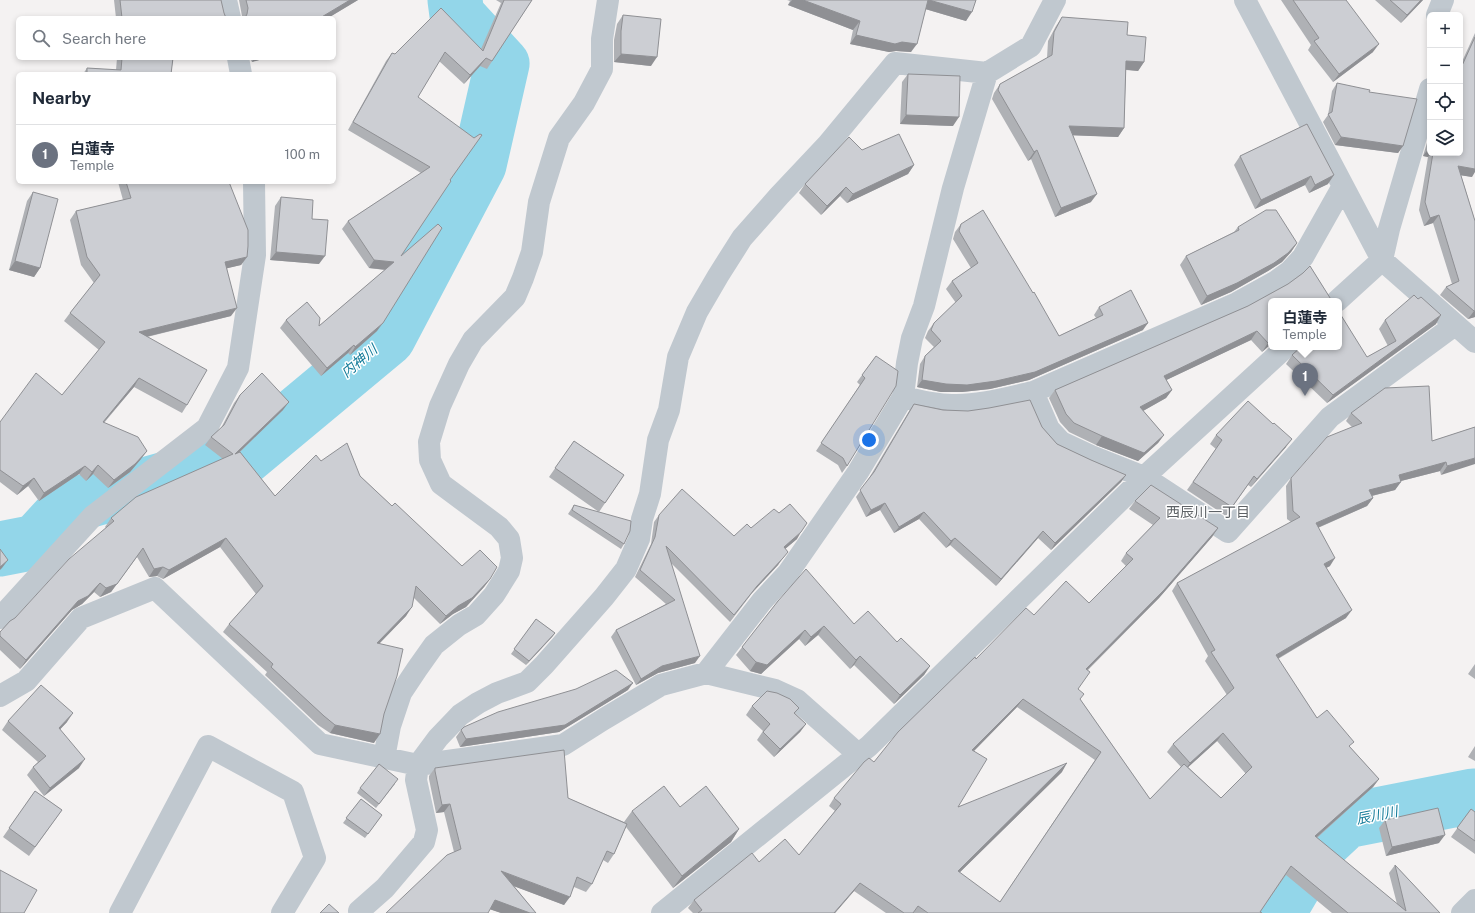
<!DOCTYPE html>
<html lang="en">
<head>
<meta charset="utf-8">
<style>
  :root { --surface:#fff; --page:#f6f6f7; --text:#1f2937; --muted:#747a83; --line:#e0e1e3; --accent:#db2777 }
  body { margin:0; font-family:"Public Sans","Noto Sans JP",sans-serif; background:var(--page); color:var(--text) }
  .controls { position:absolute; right:12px; top:12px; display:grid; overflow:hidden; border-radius:6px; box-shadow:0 2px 6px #0003 }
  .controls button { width:36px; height:36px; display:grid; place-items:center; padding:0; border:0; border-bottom:1px solid var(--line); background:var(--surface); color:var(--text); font:20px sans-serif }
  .you { position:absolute; left:869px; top:440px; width:14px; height:14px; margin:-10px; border:3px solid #fff; border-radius:50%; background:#1a73e8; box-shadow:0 0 0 6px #1a73e833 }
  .badge { display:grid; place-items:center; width:26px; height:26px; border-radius:50%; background:var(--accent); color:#fff; font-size:13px; font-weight:700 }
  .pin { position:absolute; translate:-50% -33px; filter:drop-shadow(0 1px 2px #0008) }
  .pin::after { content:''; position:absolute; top:21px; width:14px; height:12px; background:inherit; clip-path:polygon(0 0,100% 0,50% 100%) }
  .popup { position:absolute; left:1268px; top:298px; width:74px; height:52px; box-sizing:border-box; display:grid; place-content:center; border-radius:6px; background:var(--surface); filter:drop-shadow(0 1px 3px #0005); font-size:13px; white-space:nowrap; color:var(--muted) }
  .popup b { font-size:15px; color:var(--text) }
  .popup::after { content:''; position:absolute; left:50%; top:100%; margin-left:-8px; border:8px solid transparent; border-top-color:var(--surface) }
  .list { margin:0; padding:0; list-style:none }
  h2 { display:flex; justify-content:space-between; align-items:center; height:52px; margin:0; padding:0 16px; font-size:17px }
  h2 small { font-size:13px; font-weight:400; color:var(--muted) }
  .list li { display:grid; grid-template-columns:26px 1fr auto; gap:12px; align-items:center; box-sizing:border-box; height:60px; padding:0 16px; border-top:1px solid var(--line) }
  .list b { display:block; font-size:15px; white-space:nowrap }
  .list p { margin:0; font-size:13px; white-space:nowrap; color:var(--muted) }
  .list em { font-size:13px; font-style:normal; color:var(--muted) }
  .icon { flex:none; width:22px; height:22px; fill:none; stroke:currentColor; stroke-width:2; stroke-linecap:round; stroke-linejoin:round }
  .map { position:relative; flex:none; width:1475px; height:913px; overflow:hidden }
  .search { position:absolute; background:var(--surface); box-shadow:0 2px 6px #0003; left:16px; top:16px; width:320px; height:44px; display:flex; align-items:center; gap:10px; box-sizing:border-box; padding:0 14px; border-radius:6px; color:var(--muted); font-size:15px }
  .panel { position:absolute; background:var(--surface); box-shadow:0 2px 6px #0003; left:16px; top:72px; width:320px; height:112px; border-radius:6px }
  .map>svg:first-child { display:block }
</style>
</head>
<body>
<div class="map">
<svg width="1475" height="913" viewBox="0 0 1475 913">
  <rect width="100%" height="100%" fill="#f4f2f2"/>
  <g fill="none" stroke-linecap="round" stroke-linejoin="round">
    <path stroke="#93d6e9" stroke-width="55" d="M0,549l36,-7 33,-36 176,-49 143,-119 91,-173 23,-101 -45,-49 -2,-15
      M1278,913l37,-63 31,-29 127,-25 2,1"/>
    <path stroke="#c0c8cf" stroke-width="22" d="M226,0l4,18
      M1245,0l137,260 93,82
      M1437,15l6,-15
      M238,58l3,16
      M1337,301l45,-41 7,-31 41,-140
      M1033,392l204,-89 38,-21 15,-11 13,-14 40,-71
      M903,397c16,4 32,8 49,8 27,1 54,-7 81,-13l16,37 12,13 30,14 53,21 84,55 102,-115 125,-92
      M0,618l93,-102 114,-88 31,-60 17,-113 -1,-73
      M706,673l56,-72 26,-28 70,-101 45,-75 4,-34 5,-25 12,-32 29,-118 34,-115
      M0,696l26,-15 55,-63 74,-30 165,156 98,21 145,-20 41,-26 57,-34 45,-12 69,17 22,10 61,54
      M384,758l6,-32 11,-33 16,-24 17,-24 25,-20 17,-10 18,-20 15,-24 3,-13 -3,-19 -10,-12 -58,-43 -11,-24 -1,-18 11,-36 19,-42 14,-24 42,-43 8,-19 9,-26 7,-50 20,-64 25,-35 18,-34v-30l6,-39
      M359,911l26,-23 39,-46 3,-12 -11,-50 2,-15 20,-27 22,-23 18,-12 19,-10 30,-11 17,-17 60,-68 22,-28 13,-30 3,-20 8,-25 8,-54 11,-30 9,-53 19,-45 21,-36 24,-38 37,-42 49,-52 67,-81 92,10 44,-27 24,-46
      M120,913l88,-167 85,46 22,66 -33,55
      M662,913l207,-167 275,-269 142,-130
      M1462,913l13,-13"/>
  </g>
  <path fill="#afb1b5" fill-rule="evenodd" d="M114,0h107l3,13 2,5h-110z
    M239,0h119l-30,18h-86v-2z
    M496,0h36l-45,69 -7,-3 -16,18 -25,-23 -21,36 32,83 -49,76 -24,75 -27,24 -2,-2 -27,23 -41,-48 6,-8 33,6 66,-56 -16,-2 -27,-39 6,-8 73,-48 -73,-43 38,-69 6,-8 3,1 86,-5 20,-46z
    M787,0h189l-10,21 -41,-12 -14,43 -15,-1 -7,1 -39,-8 3,-14 -65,-25 2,-4z
    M1281,0h65l27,52 -40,30 -25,-32 3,-5z
    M1375,0h48l-22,23z
    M623,15l28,51 -37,-4v-22l3,-16z
    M1062,17l65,18 17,27 -6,9 -12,-1 -2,58 -6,9 -45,-2 18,67 -36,15 -24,-58 -3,2 -36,-62 2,-6 6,-9 47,-26 1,-17 8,-15z
    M1475,33v103l-3,41 -11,-2 14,46v96l-7,2 -28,-24 6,-8 6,-3 -19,-61 -9,3 -5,-16 9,-53 -5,-1 7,-23v20h30v-87z
    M117,58h56l-2,16h-88l4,-6 29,2z
    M250,58h16l-14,4z
    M908,74l45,52 -53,-2 2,-42z
    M1337,83l32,9 34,54 -5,7 -63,-8 -12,-23 5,-7 4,-24z
    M1307,124l21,60 -19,9 -4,-8 -50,24 -21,-44 6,-9z
    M862,150l52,15 -6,9 -61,29 -7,-7 -19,19 -22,-22 6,-9z
    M118,182h111l18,75 -6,8 -14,3 4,48 -84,21 40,68 -5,8 -48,-26 -30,36 37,36 -11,13 -22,16 -15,-14 -7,7 -7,-7 -40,27 -11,-15 -11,9 -17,-13v-60l62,-27 37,-45 -35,-29 6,-8 24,-30 -13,-18 -11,-45 6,-9 47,-11z
    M33,192l7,76 -6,9 -25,-7 18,-69z
    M281,197l31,22 7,45 -49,-4 5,-54z
    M961,224l72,69 26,43 37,-18 -2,-3 5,-8 44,23 -114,50 -39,9 -28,3h-21l-24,-5 3,-23 5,-8 9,-9 -9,-9 3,-7 6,-8 22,-20 -10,-14 6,-8 19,-13 -18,-29 2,-7z
    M1238,227l59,16 -6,9 -9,10 -14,9 -37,21 -30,13 -21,-40 6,-9 48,-24z
    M1310,266l22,35h-61v43l-9,8 -11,-12 -85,40 6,10 -6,8 -23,13 21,24 -6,8 -20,18 -42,-16 -27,-13 -9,-10 -11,-24 6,-8 193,-84 40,-22 15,-11z
    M1385,320l51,4 -109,79 -41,-39 6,-9 6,-5v-3h41l28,10 21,-11 -9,-17z
    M876,356l-29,110 -5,7 -4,-8 -22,-14 44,-66 -3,-3z
    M240,395l43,15 -43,42 35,44 46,-35 39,15 32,30 70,60 28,13 -6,8 -18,20 -13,7 -13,10 -26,-26 -8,18 -27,28 -5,99 -44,-10 -12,-8 -53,-50 2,-3 -44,-40 6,-8 27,-30 -36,-47 -57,32 -6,-3 -8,1 -12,-20 -26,35 -11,5 -6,-5 -12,12 -10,6 -52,59 -20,-19v-18l15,-14 91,-90 -1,-1 6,-9 112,-59 -18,-14 6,-8 10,-9 13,-25z
    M914,404l128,23 15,17 34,16 35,15 -5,7 -70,68 -13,-12 -42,48 -46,-41 -4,3 -27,-29 -25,14 -14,-23 -14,7 -10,-20 13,-19 40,-67z
    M1351,413l81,28 43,-14 -34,48 -1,-4 -39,10 -6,9 -23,6 1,2 -6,8 -49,22 12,38 -4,2 20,50 -68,41 39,59 33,29 29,32 -6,8 -56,51 80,66 -8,-31 6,-8 45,48h-108l-46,-38 -26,37 2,1h-376l-32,-22 -19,22h-142l-5,-5 6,-8 65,-38 40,-7 36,-44 -6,-5 5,-8 40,-36 102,-103 58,-44 55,-12 37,-37 -5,-5 5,-8 27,-28 -24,-16 6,-8 83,27 -6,9 -53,61 -71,72 -10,19 2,10 70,100 31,-32 -14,-15 6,-8 54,-49 -22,-34 3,-5 -36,-65 5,-8 114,-61 -4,-3 -1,-33 5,-8 61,-51 -6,-6zM1017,707l78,53 -95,142 -41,-29 103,-101 -104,35 16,-56zM1217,741l29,33 -25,24 -33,-31z
    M1273,424l13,23 -35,40 -3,-2 -22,31 -39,-26 29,-41 -6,-5 6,-9z
    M574,441l50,34 -25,37 -50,-35z
    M574,505l50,39 -3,5 -53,-35z
    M659,515l75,21 17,-8 46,11 -12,10 -7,16 -26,28 -22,29 -59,-59 24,100 -37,10 -22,12 -25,-48 5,-7 50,-26 -31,-27 16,-33 3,-22z
    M778,601l76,23 76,42 -6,9 -30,29 -40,-39 -4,4 -32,-34 -13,11 -6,-7 -38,35 -11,-3 -14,-16z
    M536,619l19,14 -3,4 -26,28 -15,-11z
    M1475,664v15l-7,-5z
    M628,690l-69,42 -99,15 -4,-10 5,-7z
    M752,706l47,2 -4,5 11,11 -6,8 -26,25 -17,-17 6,-9 -17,-16z
    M8,721l59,1 -7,7 19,39 -35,28 -17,-21 6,-8 5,-5 -36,-32z
    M1475,746v15l-7,-4z
    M435,768l133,30 56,24 8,-11 48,-4 59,22 -8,13 -58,46 -47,-61 -12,27 -6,9 -5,-3 -11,24 -6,8 -12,-5 -10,18 -50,-19 22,27h-35l-11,-4 -36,-57 -10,-40 -8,1 -7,-34v-3z
    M395,784l-19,24 -19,-15 3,-5z
    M35,791l27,19 -33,46 -26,-19z
    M361,799l21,16 -17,23 -22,-15z
    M1471,809l4,3v42l-24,-17z
    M1385,820l54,23 -53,13 -7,-28z"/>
  <path fill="#8f9094" d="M350,0h8l-30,18h-8z
    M792,0h11l57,21 -7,9 -65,-25z
    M927,0h2l43,12 -6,9 -44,-13z
    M1421,0h2l-22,23 6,-8z
    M856,35l61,9 -6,8 -15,-1 -7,1 -39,-8z
    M1379,44l-6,8 -40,30 6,-8z
    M621,54l36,3 -6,9 -37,-4z
    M254,58h12l-14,4z
    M486,58l-6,8 -16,18 6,-9z
    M1126,61l18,1 -6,9 -18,-2z
    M906,115l53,2 -6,9 -53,-2z
    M1069,126l55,2 -6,9 -55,-2z
    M1341,137l62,9 -5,7 -63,-8z
    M1429,148l1,1v4h1l-3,4 -5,-1z
    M1037,150l-6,9 -3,2 6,-9z
    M914,165l-6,9 -61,29 6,-9z
    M1458,166l17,3v3l-3,5 -20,-3z
    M1334,175l-6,9 -19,9 6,-8z
    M1311,176l-6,9 -50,24 6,-9z
    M846,187l-6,9 -19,19 6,-9z
    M1097,194l-6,8 -36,15 6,-9z
    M1439,215l-6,8 -9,3 6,-8z
    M1297,243l-6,9 -9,10 -14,9 -37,21 -30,13 6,-9z
    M276,252l49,4 -6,8 -49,-4z
    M247,257l-6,8 -21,5 5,-8z
    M374,260l20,2 -6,8 -19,-2z
    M15,261l25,7 -6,9 -25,-7z
    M237,308l-6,8 -98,24 6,-8z
    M1474,311h1v6l-7,2z
    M1441,315l-5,9 -109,79 6,-8z
    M383,323l-6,8 -27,24 5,-8z
    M1148,323l-5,7 -114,50 -39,9 -28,3h-21l-24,-5 5,-7z
    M1257,331l-6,9 -93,44 6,-8z
    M1271,341v3l-9,8 6,-9z
    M354,345l-6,8 -27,23 6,-8z
    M139,378l-5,9 -37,43 6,-8z
    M1172,390l-6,8 -32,18 6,-9z
    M289,402l-6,8 -54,52 6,-8z
    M1164,435l-6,8 -20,18 -42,-16 6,-9z
    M1292,439l-6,8 -35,40 6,-8z
    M147,451l-6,8 -11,13 -22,16 6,-8z
    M1475,458v6l-34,11 6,-9z
    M1446,462l-6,9 -47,12 6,-8z
    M98,465l-5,9 -7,7 6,-9z
    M85,466l-6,8 -40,27 5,-8z
    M1126,475l-5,7 -70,68 4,-7z
    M34,478l-6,8 -11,9 6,-9z
    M1401,482l-6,8 -32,8 6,-8z
    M1373,498l-6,8 -57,25 6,-8z
    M885,503l-5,7 -14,7 5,-7z
    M924,512l-5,7 -25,14 5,-6z
    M1218,528l-6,9 -53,61 -79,79 6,-8z
    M1043,531l-5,7 -42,48 5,-7z
    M801,532l-4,7 -18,15 5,-7z
    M226,538l-6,9 -57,32 6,-9z
    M955,538l-5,7 -4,3 5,-7z
    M143,548l-32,44 -11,5 6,-9z
    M783,558l-5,7 -26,28 -22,29 27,-36z
    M1335,558l-5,8 -12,6 6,-8z
    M8,560l-6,8 -2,2v-3z
    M163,567l-6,9 -8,1 5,-8z
    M490,579l-6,8 -18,20 -13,7 -13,10 6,-8z
    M100,583l-6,9 -12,12 -10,6 -52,59 6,-9 52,-59z
    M412,607l-6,9 -35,36 6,-9z
    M1352,610l-6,8 -76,45 6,-8z
    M824,626l-6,9 -13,11 6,-9z
    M805,630l-6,9 -38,35 -11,-3 6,-9z
    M555,633l-3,4 -26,28 3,-4z
    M700,656l-5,7 -37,10 -22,12 5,-6 21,-13z
    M860,656l-6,9 -4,4 6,-9z
    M930,666l-6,9 -30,29 6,-9z
    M633,683l-5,7 -69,42 -99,15 6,-8z
    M1023,699l-6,8 -50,51 5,-8z
    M73,713l-6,9 -14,15 6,-9z
    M806,724l-6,8 -26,25 6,-8z
    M335,725l45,9 -6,9 -44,-10z
    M1223,733l-6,8 -33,30 6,-8z
    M85,759l-6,9 -35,28 6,-8z
    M1067,763l-5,9 -110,108 6,-9z
    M1379,779l-6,8 -64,57 6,-8z
    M450,804l-6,8 -8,1 6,-8z
    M739,829l-8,13 -58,46 9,-12z
    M1445,835l-6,8 -53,13 6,-9z
    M501,871l69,26 -6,8 -69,-26z
    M860,883l-6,8 -19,22h-1z
    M495,900l35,13h-29l-12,-4z"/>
  <path fill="#ccced3" stroke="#8f9094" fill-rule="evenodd" d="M120,0h101l3,13 2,5h-104z
    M246,0h104l-30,18h-75l2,-4 1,-6z
    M504,0h28l-40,61 -6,-3 -16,17 -25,-23 -27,45 56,41 6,-4 2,1 -32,45 1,1 -50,75 37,-32 4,4 -59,95 -28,24 -1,-2 -27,23 -41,-48 21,-18 13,16 -1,8 75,-64 -20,-2 -26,-39 82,-54 -77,-45 39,-69 3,1 46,-46 42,43z
    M803,0h125l-11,44 -15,-2 -7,2 -39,-9 4,-14z
    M929,0h47l-4,12z
    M1293,0h53l33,44 -40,30 -25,-33 5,-3z
    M1390,0h31l-14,15z
    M623,15l38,4 -4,38 -36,-3v-23z
    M1062,17l66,5 -1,13 19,2 -2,25 -18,-1 -2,67 -55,-2 28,68 -36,14 -24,-58 -3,2 -36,-62 2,-6 52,-29 2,-23z
    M1475,37v132l-17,-3 17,55v90h-1l-28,-24 13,-6 -20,-66 -9,3 -5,-16 8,-49h27v-83z
    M122,58h51l-2,16h-84v-6l34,2z
    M908,74l52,2 -1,41 -53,-2z
    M1337,83l33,7 -1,2 48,7 -14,47 -62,-9 -13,-23 4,-2z
    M1307,124l27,51 -19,10 -4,-9 -50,24 -21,-44z
    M899,134l15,31 -61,29 -7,-7 -19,19 -22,-22 44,-47 13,13z
    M126,182h103l19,48v16l-1,11 -22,5 12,46 -98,24 68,38 -20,35 -48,-27 -36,44 35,15 9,14 -12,13 -21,16 -16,-15 -6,7 -7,-6 -41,27 -10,-15 -11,8 -23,-16v-48l36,-49 26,22 43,-53 -35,-29 30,-38 -13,-18 -11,-46 55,-13z
    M33,192l25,7 -18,69 -25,-7z
    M281,197l32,3 -1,19 16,1 -3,36 -49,-4z
    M983,210l50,83 1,-1 25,44 44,-21 -4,-8 32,-17 17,33 -113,49 -39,9 -29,4 -21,-1 -24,-4 3,-24 16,-15 -10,-11 3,-7 28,-27 -10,-15 26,-18 -19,-32 2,-7z
    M1266,210h10l21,33 -9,10 -14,10 -37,20 -30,13 -21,-40 53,-26 -1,-3z
    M1310,266l22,35h-61v40l-3,2 -11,-12 -93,45 8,14 -32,17 24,28 -20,18 -42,-17 -28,-13 -8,-9 -11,-24 193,-84 40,-22 15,-11z
    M1414,295l4,4 3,-2 20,18 -108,80 -41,-40 9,-8h38v-35l28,45 29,-16 -11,-21z
    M876,356l22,15 -2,15 -49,80 -4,-8 -22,-15 44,-65 -3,-3z
    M262,373l27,29 -54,52 5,-2 35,44 41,-41 5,6 26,-18 13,33 32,30 3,-3 67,63 18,-16 17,17 -7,12 -18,19 -14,8 -12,10 -30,-30 -4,21 -35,36 26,6 -6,27 -13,38 -4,20 -45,-9 -11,-9 -53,-49 2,-3 -44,-40 34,-38 -37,-48 -57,32 -6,-3 -9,2 -11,-21 -26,36 -11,4 -6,-5 -12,13 -10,5 -52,59 -26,-24v-4l10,-11 5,-3 54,-59 45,-38 -3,-3 25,-21 97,-43 -22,-17 13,-12 16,-30z
    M1429,386l3,55 43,-14v31l-28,8 -1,-4 -47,13 2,7 -32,8 4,8 -57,25 19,35 -11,6 28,46 -76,45 41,63 10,-8 27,32 -5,4 30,33 -64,57 91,75 -11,-46 45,48h-92l-57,-47 -31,46 2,1h-334l-10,-7 -5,7h-9l-44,-30 -26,30h-136l4,-3 -8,-10 58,-47 7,9 26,-23 14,16 42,-51 -7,-6 30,-36 5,-4 5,4 24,-30 77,-75 1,2 50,-51 8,7 32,-34 23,22 44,-44 -7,-6 34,-35 -25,-17 16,-16 67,43 -54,62 -78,79 4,3 -12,17 6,5 -4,5 70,100 34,-35 37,34 31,-31 -29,-34 -33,30 -17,-19 61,-56 -23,-36 4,-2 -38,-67 123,-66 -7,-6 -2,-33 36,-41 35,-14 -11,-10 34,-25zM1023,699l78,53 -101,150 -42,-31 109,-108 -109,44 29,-48 -15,-9z
    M1030,400l12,27 15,17 34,16 35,15 -71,68 -12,-12 -42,48 -46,-41 -4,3 -27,-29 -25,15 -14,-24 -14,7 -11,-20 14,-18 40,-68 29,6 25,1 21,-3z
    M1248,401l25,23 1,-1 18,16 -35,40 -3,-3 -22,31 -39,-25 29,-42 -6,-5z
    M574,441l50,34 -19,28 -50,-35z
    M682,489l52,47 13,-12 4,4 23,-19 5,4 11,-9 17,19 -6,9 -17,15 4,5 -5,6 -26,28 -23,29 -68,-69 34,110 -38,10 -21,13 -25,-49 59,-30 -35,-30 15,-33 4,-22z
    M574,505l57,16 -1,10 -6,13 -52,-34z
    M0,549l8,11 -8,7z
    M806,569l48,55 14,-13 29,31 4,-4 29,28 -30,29 -40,-39 -4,4 -32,-34 -13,11 -6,-7 -38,35 -11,-3 -14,-15 36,-46z
    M536,619l19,14 -26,28 -15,-12z
    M616,670l17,13 -68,42 -99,14 -5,-9 3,-3 34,-15 78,-23z
    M41,685l32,28 -14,15 26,31 -35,29 -17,-21 13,-11 -38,-35z
    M767,691l10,2 13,6 9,9 -5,5 12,11 -26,25 -17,-17 7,-8 -18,-18z
    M564,750l4,48 59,26 -13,30 -7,-3 -15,33 -15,-7 -7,20 -69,-26 35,42h-6l-35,-13 -7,13h-102l61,-58 14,-6 -11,-45 -8,1 -7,-34v-3z
    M379,764l19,15 -19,25 -19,-16z
    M664,786l16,21 26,-21 33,43 -57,47 -50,-65z
    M35,791l27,19 -27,37 -26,-19z
    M361,799l21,16 -14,19 -22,-16z
    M1438,808l7,27 -53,12 -7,-27z
    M1471,809l4,3v29l-18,-13z
    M0,870l37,20 -13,23h-24z
    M329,904l10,9h-19z"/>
  <g text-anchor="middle" stroke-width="3" stroke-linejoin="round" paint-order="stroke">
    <g font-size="14" font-style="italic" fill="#147b99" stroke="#fff">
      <text transform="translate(359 361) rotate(-40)" y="5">内神川</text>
      <text transform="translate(1377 815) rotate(-11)" y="5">辰川川</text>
    </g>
    <g font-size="14" fill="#5e6266" stroke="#fff">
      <text x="1208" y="517">西辰川一丁目</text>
    </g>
  </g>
</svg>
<div class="controls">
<button>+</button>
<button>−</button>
<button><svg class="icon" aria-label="locate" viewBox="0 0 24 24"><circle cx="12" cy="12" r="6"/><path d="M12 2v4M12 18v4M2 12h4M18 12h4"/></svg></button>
<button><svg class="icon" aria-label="layers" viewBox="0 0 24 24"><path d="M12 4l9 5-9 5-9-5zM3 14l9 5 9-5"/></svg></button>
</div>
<div class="you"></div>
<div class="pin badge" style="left:1305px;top:396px;background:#6b7280">1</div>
<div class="popup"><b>白蓮寺</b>Temple</div>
<div class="search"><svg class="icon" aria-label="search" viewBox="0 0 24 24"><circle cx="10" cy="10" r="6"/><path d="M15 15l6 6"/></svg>Search here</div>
<section class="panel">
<h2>Nearby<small></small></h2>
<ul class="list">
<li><span class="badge" style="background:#6b7280">1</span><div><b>白蓮寺</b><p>Temple</p></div><em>100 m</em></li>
</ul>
</section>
</div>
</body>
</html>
